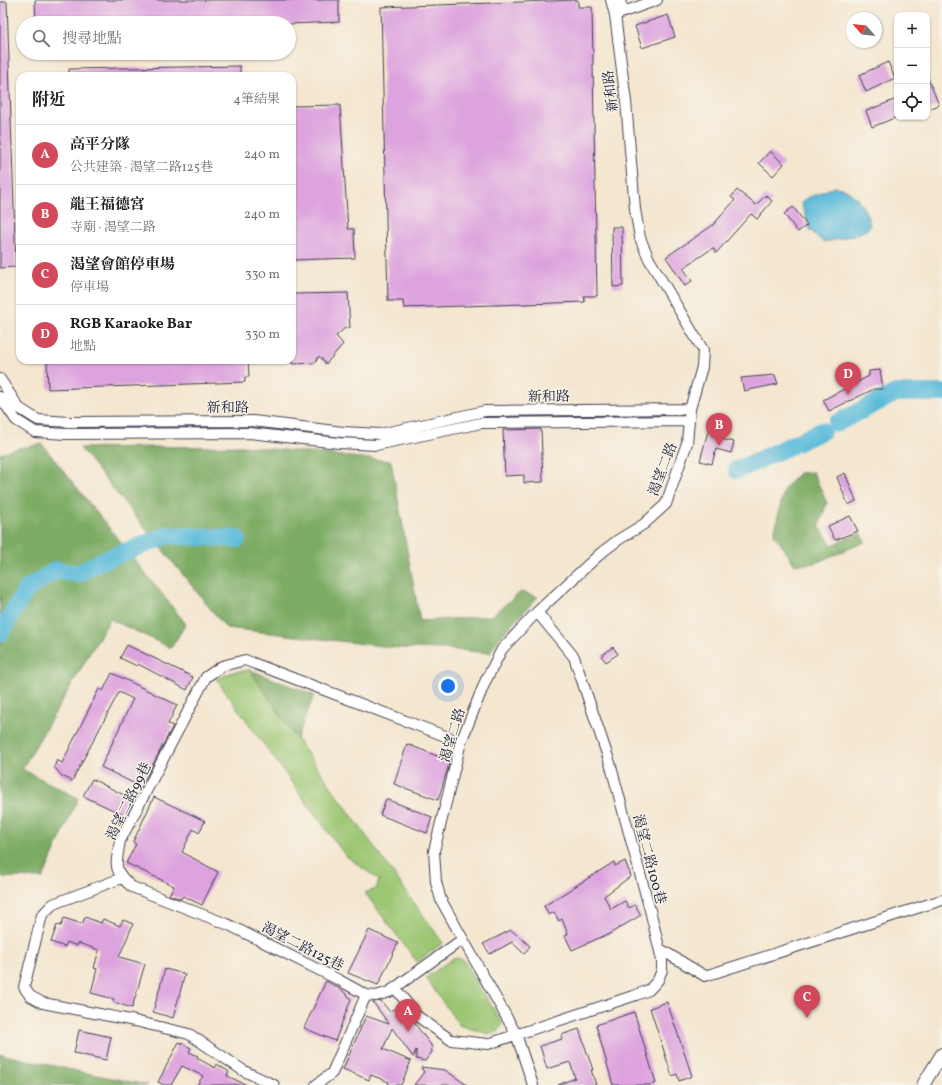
<!DOCTYPE html>
<html lang="zh-TW">
<head>
<meta charset="utf-8">
<style>
  :root { --surface:#fff; --page:#f2f2f2; --text:#202124; --muted:#757577; --line:#e0e0e0; --accent:#d1495b }
  body { margin:0; font-family:Vollkorn,"Noto Serif TC",serif; background:var(--page); color:var(--text) }
  .controls { position:absolute; right:12px; top:12px; display:grid; overflow:hidden; border-radius:8px; box-shadow:0 1px 3px #0004 }
  .controls button { width:36px; height:36px; display:grid; place-items:center; padding:0; border:0; border-bottom:1px solid var(--line); background:var(--surface); color:var(--text); font:20px sans-serif }
  .compass { position:absolute; left:846px; top:12px; width:36px; height:36px; border-radius:50%; background:var(--surface); box-shadow:0 1px 3px #0004; rotate:297deg }
  .you { position:absolute; left:448px; top:686px; width:14px; height:14px; margin:-10px; border:3px solid #fff; border-radius:50%; background:#1a73e8; box-shadow:0 0 0 6px #1a73e833 }
  .badge { display:grid; place-items:center; width:26px; height:26px; border-radius:50%; background:var(--accent); color:#fff; font-size:13px; font-weight:700 }
  .pin { position:absolute; translate:-50% -33px; filter:drop-shadow(0 1px 2px #0008) }
  .pin::after { content:''; position:absolute; top:21px; width:14px; height:12px; background:inherit; clip-path:polygon(0 0,100% 0,50% 100%) }
  .list { margin:0; padding:0; list-style:none }
  h2 { display:flex; justify-content:space-between; align-items:center; height:52px; margin:0; padding:0 16px; font-size:17px }
  h2 small { font-size:13px; font-weight:400; color:var(--muted) }
  .list li { display:grid; grid-template-columns:26px 1fr auto; gap:12px; align-items:center; box-sizing:border-box; height:60px; padding:0 16px; border-top:1px solid var(--line) }
  .list b { display:block; font-size:15px; white-space:nowrap }
  .list p { margin:0; font-size:13px; white-space:nowrap; color:var(--muted) }
  .list em { font-size:13px; font-style:normal; color:var(--muted) }
  .icon { flex:none; width:22px; height:22px; fill:none; stroke:currentColor; stroke-width:2; stroke-linecap:round; stroke-linejoin:round }
  .map { position:relative; flex:none; width:942px; height:1085px; overflow:hidden }
  .search { position:absolute; background:var(--surface); box-shadow:0 1px 3px #0004; left:16px; top:16px; width:280px; height:44px; display:flex; align-items:center; gap:10px; box-sizing:border-box; padding:0 14px; border-radius:22px; color:var(--muted); font-size:15px }
  .panel { position:absolute; background:var(--surface); box-shadow:0 1px 3px #0004; left:16px; top:72px; width:280px; height:292px; border-radius:12px }
  .map>svg:first-child { display:block }
</style>
</head>
<body>
<div class="map">
<svg width="942" height="1085" viewBox="0 0 942 1085">
  <rect width="100%" height="100%" fill="#f7f3e8"/>
  <filter id="ink" filterUnits="userSpaceOnUse"><feTurbulence type="fractalNoise" baseFrequency=".025" numOctaves="2"/><feDisplacementMap in="SourceGraphic" scale="8" xChannelSelector="R" yChannelSelector="G"/><feConvolveMatrix kernelMatrix="1 2 1 2 8 2 1 2 1" color-interpolation-filters="sRGB"/></filter>
  <filter id="wash" filterUnits="userSpaceOnUse"><feTurbulence type="fractalNoise" baseFrequency=".012" numOctaves="4" result="noise"/><feDisplacementMap in="SourceGraphic" scale="16" xChannelSelector="R" yChannelSelector="G"/><feGaussianBlur stdDeviation="0.9" result="paint"/><feColorMatrix in="noise" values="0 0 0 0 0 0 0 0 0 0 0 0 0 0 0 0 0 1.4 0 .05"/><feComposite in="paint" operator="in"/></filter>
  <g filter="url(#wash)">
    <rect width="100%" height="100%" fill="#f4e6cf"/>
    <path fill="#9bc672" stroke="#5e7456" d="M250,670l47,69 146,204 -26,19 -52,-69 11,-4 3,-9 -34,-25 -129,-176 17,-7z
      M458,958l5,2 39,63 -4,9 -10,2 -29,-9 -33,-47 26,-19z"/>
    <path fill="#7cab64" stroke="#4f6650" d="M42,444l144,180 -15,24 -61,-29 -88,150 56,29 -35,80 -43,-1v-423l14,-5z
      M243,446l148,15 29,160 71,-5 30,-24 17,5 -39,41 -9,15 -43,-4 -48,-1 -173,-20 -146,-180z
      M813,472l14,31 -8,23 13,19 28,-12 5,9 -50,21 -20,2 -21,-31 10,-45 15,-16z
      M250,670l64,25 -17,44z
      M0,1054l86,19 62,12h-148z"/>
    <path fill="#5cbbda" stroke="#3f6e8a" d="M834,187c18,0 34,22 36,40 -6,7 -38,14 -47,15l-12,-11 -10,-28 4,-4z"/>
    <g fill="none" stroke-linecap="round" stroke-linejoin="round">
      <path stroke="#5cbbda" stroke-width="18" d="M837,423l59,-30h46
        M737,470l85,-39
        M0,633l27,-44 29,-19 22,4 21,-12 69,-27 69,4"/>
    </g>
    <g id="blocks">
      <path fill="#dda3de" d="M35,0h304v22l-50,2 -253,-1z
        M578,0v7h14l5,289h-13l1,6 -181,6 -1,-7h-15l-7,-294z
        M0,2h7l9,265 -16,1z
        M668,15l7,22 -33,11 -7,-22z
        M888,62l7,16 -29,14 -7,-17z
        M240,66v10h-171v-7z
        M927,76l12,29 -12,5z
        M897,99v18l-25,10 -6,-16z
        M340,105l8,124h6l1,29 -63,2v-154z
        M770,151l14,13 -11,12 -14,-13z
        M737,190l19,15 10,-10 6,6 -15,18 -6,-5 -35,39 -3,-5 -30,20 9,13 -7,5 -19,-29 47,-32 22,-25 -4,-3z
        M793,207l14,18 -9,7 -14,-18z
        M612,227h10l1,59 -10,1z
        M348,293l2,35h-5l-9,8 7,8 -17,20 -7,-8 -4,7 -23,1v-70z
        M47,360h201l1,17h-4v5l-197,7z
        M880,370l3,19h-9l-45,22 -6,-11 46,-24v-5z
        M775,375l3,9 -34,7 -3,-13z
        M541,429l2,53 -19,1v-8l-19,1 -2,-46z
        M708,431l11,3 -2,4 17,4 -3,11 -15,-4 -4,15 -12,-3z
        M845,473l11,28 -8,4 -11,-28z
        M850,516l8,15 -23,9 -7,-14z
        M127,645l66,32 -6,13 -49,-26 -1,2 -17,-8z
        M613,647l5,7 -12,8 -5,-6z
        M112,673l65,32 -9,19 5,2 -32,61 -40,-20 32,-68 -14,-7 -47,89 -10,-5 -8,-9 3,-7 5,3 37,-74 4,2z
        M407,744l43,17 -12,39 -44,-16z
        M92,779l42,21 -8,16 -43,-20z
        M154,797l51,24 -6,12 -6,-4 -11,23 36,20 -16,33 -19,-9 -2,3 -12,-4 5,-9 -48,-23 10,-19 -3,-2z
        M386,799l46,18 -5,16 -47,-18z
        M625,861l6,15 -27,20 7,13 14,-8 4,7 6,-3 6,10 -35,21v-1l-34,15 -7,-14 3,-2 -6,-15 -3,2 -5,-9 -5,3 -5,-9 70,-44 1,4z
        M85,917l16,6 2,-4 17,7 3,-6 10,4 -14,33 26,7 -13,44 -19,-6 1,-3 -23,-6 6,-24 -3,-1 5,-18 -21,-7 -1,3 -10,-4 -2,5 -14,-5 6,-17 4,1 3,-8 18,6z
        M369,930l29,13 -20,42 -30,-12z
        M511,930l19,16 -6,8 -12,-12 -22,12 -7,-10z
        M165,969l20,5 -12,44 -20,-6z
        M326,981l16,9 9,9 -16,42 -31,-13z
        M381,1001l9,11 3,-3h5l11,7 22,29 1,7 -7,9 -9,-2v-9l-3,7 -21,-29 -9,21 28,12 -10,24h-13l1,-3 -18,-7 -2,5 -26,-11 23,-53 23,8 -16,-22z
        M667,1002l25,74 -13,5 -2,-7 -5,2 -22,-68z
        M634,1012l22,71 -6,2h-37l-17,-60z
        M579,1029l14,41h-2l5,15h-38l17,-7 -5,-16 -23,7 -7,-23 22,-7 -1,-4z
        M79,1030l32,7 -5,23 -32,-7z
        M179,1042l12,6 -2,4 9,4 -1,2 18,10 2,-4 12,8 -2,4 20,9h-50l6,-9 -21,-10 -11,19h-7l-6,-3z
        M421,1067l24,3 22,15h-53l10,-13z"/>
    </g>
  </g>
  <g filter="url(#ink)">
    <use href="#blocks" fill-opacity="0" stroke="#423f51" stroke-width="1"/>
    <g fill="none" stroke-linecap="round" stroke-linejoin="round">
      <g stroke="#423f51" stroke-width="12">
        <path id="minor" d="M620,0l3,12
          M615,15l42,-15
          M0,379l19,29 19,12 32,2 183,-1 90,11 37,2 105,-23 205,-2
          M0,397l16,23 19,12 31,2 183,-1 90,10 37,2 105,-22 208,-2
          M461,742l-216,-82 -23,6 -16,11 -86,164c-4,24 -8,29 12,46l97,38 110,55 27,15 10,1 13,-4 74,-53
          M122,878l-69,26 -11,11 -18,72 6,9 13,7 92,18 54,13 55,37 30,14
          M660,949l45,27 237,-76
          M395,988l22,28 34,24 37,4 148,-49 13,-5 9,-10 4,-10v-10l-11,-46 -41,-151 -36,-106 -37,-45
          M316,1085l16,-12 34,-78
          M533,1085l-17,-51 -75,-134 -5,-18 -2,-31 27,-109 24,-60 17,-33 35,-37 64,-59 17,-13 26,-16 22,-20 21,-61 3,-34 12,-42 1,-17 -54,-91 -9,-21 -5,-29 -9,-107 -11,-87 -4,-15"/>
      </g>
      <g stroke="#423f51" stroke-width="14">
        <path id="tertiary" d="M923,1085l19,-31"/>
      </g>
      <use href="#minor" stroke="#fff" stroke-width="10"/>
      <use href="#tertiary" stroke="#fff" stroke-width="12"/>
    </g>
  </g>
  <g text-anchor="middle" stroke-width="3" stroke-linejoin="round" paint-order="stroke">
    <g font-size="14" fill="#22223b" stroke="#f7f3e8">
      <text transform="translate(610 91) rotate(-97)" y="5">新和路</text>
      <text transform="translate(549 396) rotate(-1)" y="5">新和路</text>
      <text x="228" y="412">新和路</text>
      <text transform="translate(662 469) rotate(-69)" y="5">渴望二路</text>
      <text transform="translate(452 735) rotate(-73)" y="5">渴望二路</text>
      <text transform="translate(128 801) rotate(-64)" y="5">渴望二路99巷</text>
      <text transform="translate(650 859) rotate(75)" y="5">渴望二路100巷</text>
      <text transform="translate(303 946) rotate(27)" y="5">渴望二路125巷</text>
    </g>
  </g>
</svg>
<div class="controls">
<button>+</button>
<button>−</button>
<button><svg class="icon" aria-label="locate" viewBox="0 0 24 24"><circle cx="12" cy="12" r="6"/><path d="M12 2v4M12 18v4M2 12h4M18 12h4"/></svg></button>
</div>
<svg class="compass" viewBox="-18 -18 36 36"><path d="M0-13l5 13h-10z" fill="#e53935"/><path d="M0 13l5-13h-10z" fill="#757577"/></svg>
<div class="you"></div>
<div class="pin badge" style="left:408px;top:1032px">A</div>
<div class="pin badge" style="left:719px;top:446px">B</div>
<div class="pin badge" style="left:807px;top:1018px">C</div>
<div class="pin badge" style="left:848px;top:395px">D</div>
<div class="search"><svg class="icon" aria-label="search" viewBox="0 0 24 24"><circle cx="10" cy="10" r="6"/><path d="M15 15l6 6"/></svg>搜尋地點</div>
<section class="panel">
<h2>附近<small>4筆結果</small></h2>
<ul class="list">
<li><span class="badge">A</span><div><b>高平分隊</b><p>公共建築 · 渴望二路125巷</p></div><em>240 m</em></li>
<li><span class="badge">B</span><div><b>龍王福德宮</b><p>寺廟 · 渴望二路</p></div><em>240 m</em></li>
<li><span class="badge">C</span><div><b>渴望會館停車場</b><p>停車場</p></div><em>330 m</em></li>
<li><span class="badge">D</span><div><b>RGB Karaoke Bar</b><p>地點</p></div><em>330 m</em></li>
</ul>
</section>
</div>
</body>
</html>
